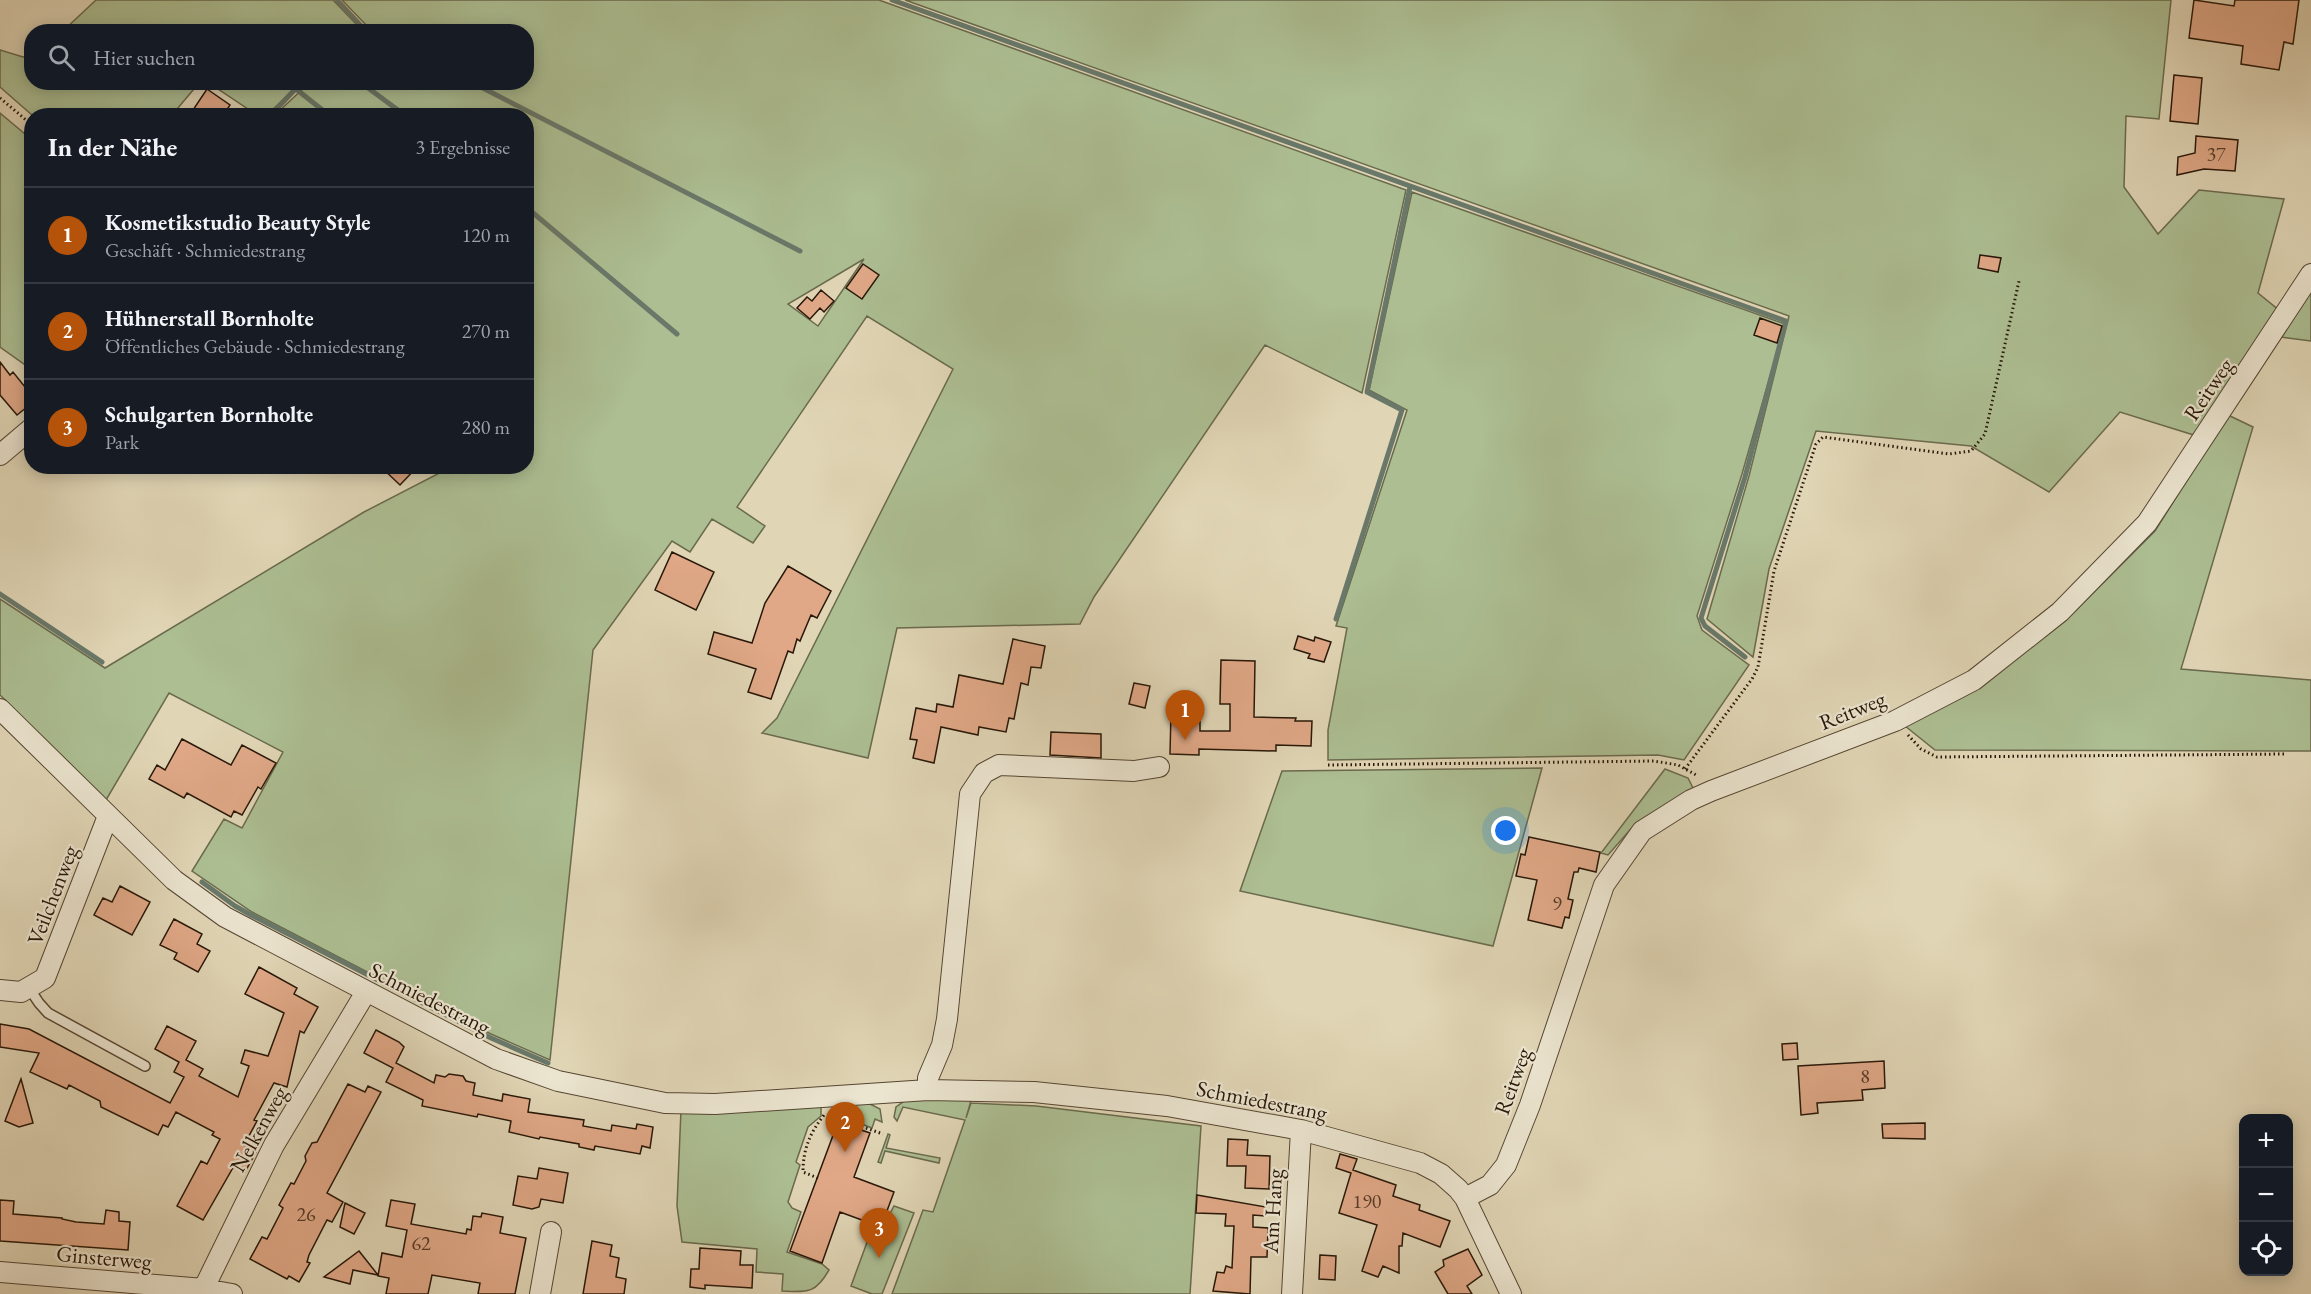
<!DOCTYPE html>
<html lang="de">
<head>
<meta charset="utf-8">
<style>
  :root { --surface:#171b24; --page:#20242c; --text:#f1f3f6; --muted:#9ea1a6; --line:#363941; --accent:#b45309 }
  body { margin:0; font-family:"EB Garamond",serif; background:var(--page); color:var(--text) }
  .controls { position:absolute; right:18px; bottom:18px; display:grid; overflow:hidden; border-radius:12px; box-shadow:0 3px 15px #0003 }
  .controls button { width:54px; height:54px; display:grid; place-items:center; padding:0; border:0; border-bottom:2px solid var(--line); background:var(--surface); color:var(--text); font:30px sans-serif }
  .you { position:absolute; left:1506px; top:831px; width:21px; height:21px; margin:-15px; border:4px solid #fff; border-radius:50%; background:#1a73e8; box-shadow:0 0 0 9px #1a73e833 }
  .badge { display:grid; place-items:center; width:39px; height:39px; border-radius:50%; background:var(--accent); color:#fff; font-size:20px; font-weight:700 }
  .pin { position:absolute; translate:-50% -50px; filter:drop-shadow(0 2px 3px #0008) }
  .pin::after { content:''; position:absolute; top:32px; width:21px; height:18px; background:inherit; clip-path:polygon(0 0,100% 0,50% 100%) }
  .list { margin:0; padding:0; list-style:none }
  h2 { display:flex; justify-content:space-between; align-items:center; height:78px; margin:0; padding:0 24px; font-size:26px }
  h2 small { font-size:20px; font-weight:400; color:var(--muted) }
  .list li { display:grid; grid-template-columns:39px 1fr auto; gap:18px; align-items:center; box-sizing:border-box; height:96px; padding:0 24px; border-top:2px solid var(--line) }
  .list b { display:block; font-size:22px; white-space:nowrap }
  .list p { margin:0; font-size:20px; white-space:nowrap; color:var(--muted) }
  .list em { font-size:20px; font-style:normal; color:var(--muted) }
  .icon { flex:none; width:33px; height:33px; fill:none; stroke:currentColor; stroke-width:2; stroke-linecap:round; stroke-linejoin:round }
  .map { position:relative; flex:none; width:2311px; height:1294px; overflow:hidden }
  .search { position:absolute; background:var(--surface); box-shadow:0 3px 15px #0003; left:24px; top:24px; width:510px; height:66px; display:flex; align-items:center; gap:15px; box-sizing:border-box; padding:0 21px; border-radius:24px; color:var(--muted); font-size:22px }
  .panel { position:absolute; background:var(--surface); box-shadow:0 3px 15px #0003; left:24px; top:108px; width:510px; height:366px; border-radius:24px }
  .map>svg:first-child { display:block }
</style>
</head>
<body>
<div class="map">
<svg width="2311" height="1294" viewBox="0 0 2311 1294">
  <rect width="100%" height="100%" fill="#e0d5b5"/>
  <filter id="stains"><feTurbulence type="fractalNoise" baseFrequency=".00333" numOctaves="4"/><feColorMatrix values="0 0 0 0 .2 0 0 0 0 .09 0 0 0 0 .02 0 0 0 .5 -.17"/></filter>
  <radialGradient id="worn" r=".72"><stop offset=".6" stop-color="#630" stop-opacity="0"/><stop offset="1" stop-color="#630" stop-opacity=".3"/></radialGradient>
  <path fill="#acbe92" stroke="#6a6a4d" stroke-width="1.5" fill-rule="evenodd" d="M96,0h237l25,26 -5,6 -290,-1z
    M342,0h537l527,190 -44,203 -97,-48 -171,252 -14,27 -183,4 -29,130 -106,-25 15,-15 176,-349 -86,-53 -130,191 28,19 -12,17 -41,-24 -22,33 -18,-11 -79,109 -43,410 -59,-26 -91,-45 -148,-77 -60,-41 32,-52 18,9 41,-76 -114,-59 -63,107 -106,-105v-96l105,69 259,-156 87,-45 75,-1v-350l-251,-1 34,-32 217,-1v-50l-164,-1 5,-5zM864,259l-46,67 -30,-22z
    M905,0h1266l-12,119 -33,-3 -2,71 34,47 41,-44 85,9 -26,94 22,18 -83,125 -77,-24 -71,80 -78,-46 -155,-15 -47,138 -16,88 -46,-38 42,-143 40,-160z
    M0,50l23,7 8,-2 1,27 167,1 -27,32h-140l-32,-28z
    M209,83h91l-34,33 -9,-1z
    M0,113l31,26v230l-31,-22z
    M1412,192l373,132 -43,150 -45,142 5,14 47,35 -65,95 -26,-5 -330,5v-30l19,-102 -11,-2 71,-216 -38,-20z
    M2311,289v52l-31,-4z
    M2228,415l25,12 -72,242 130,11v71l-376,-1 -30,-24 75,-39 85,-66 90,-90z
    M1542,768l-49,178 -253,-55 42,-120z
    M1665,769l23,9 5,10 -56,34 -29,33 -7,-2z
    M910,1097h62l-6,21 5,-15 65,3 165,20 -11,168h-298l31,-84 10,2 32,-92 -62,-13 -6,14 -3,-4 2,-10z
    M868,1103l12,6 2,13 -7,-3 -3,9 -42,-16 4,-8z
    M821,1106v10l-13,11 -12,35 4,3 -12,37 4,6 9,4 -14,40 35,12 7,6c-14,24 -21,22 -47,21l1,-17 -27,-2 1,-23 -75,-7 -5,-36 4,-96z
    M888,1134l2,1 -4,13 54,10 -1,5 -54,-12 -4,12 -3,-1z
    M894,1206l20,7 -32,81h-10l-21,-8 22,-60 9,3z"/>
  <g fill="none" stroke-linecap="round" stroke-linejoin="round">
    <path stroke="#697869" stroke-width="5" d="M337,0l25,27 9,5
      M892,0l894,321 -41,156 -44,141 4,8 40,31
      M360,82l46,34
      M471,82l329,169
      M296,89l34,27
      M270,116l32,-34
      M526,207l151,127
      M0,594l102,68
      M1336,619l66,-209 -35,-18 43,-205
      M202,882l33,24 16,9 240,123 57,25"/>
  </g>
  <path fill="#e0a887" stroke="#281708" stroke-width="1.5" d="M2194,0l40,6 1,-6h64l-6,44 -9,-2 -5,28 -38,-6 2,-18 -54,-8z
    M2174,75l28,3 -4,46 -28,-3z
    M207,89l23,16 -7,11h-34z
    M2196,136l42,4 -3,31 -31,-2 -27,6 1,-18 17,-4z
    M1980,255l21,3 -3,14 -20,-4z
    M863,264l16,11 -17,24 -16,-11z
    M821,290l13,11 -10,11 -4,-4 -10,11 -13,-11 10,-11 5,4z
    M1760,318l22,8 -5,17 -23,-8z
    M0,362l10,13 3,-3 12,15 7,-6v22l-15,12 -17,-20z
    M380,466h38l-18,19z
    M672,552l42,20 -18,38 -41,-20z
    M788,566l43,25 -14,27 -6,-3 -11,26 -3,-2 -4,14 -5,-2 -17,48 -23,-7 8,-23 -48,-15 6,-22 38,11 13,-40z
    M1298,636l16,5 1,-4 16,5 -7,20 -16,-4 2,-4 -16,-5z
    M1013,639l32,7 -4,22 -10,-1 -3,18 -7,-2 -7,36 -5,-1 -3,14 -27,-5 -1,8 -37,-8 -7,36 -21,-5 4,-18 -7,-1 6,-31 20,4 1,-8 16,3 6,-32 44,9z
    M1221,660l34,1 -1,56 42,1 -1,3h17l-1,25 -35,-1v6l-77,-2v6l-29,-1 1,-41 29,1v17h30v-27h-10z
    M1134,683l16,3 -5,22 -16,-4z
    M1051,732l50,2v24l-51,-3z
    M182,739l49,26 11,-20 34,18 -15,26 -3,-2 -16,28 -8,-4 -3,6 -44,-24 -3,5 -35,-19 8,-14 8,5z
    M1529,837l71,15 -4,20 -17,-4 -1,4h-4l-6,27 5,1 -4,18 -4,-1 -3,11 -34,-8 9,-40 -21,-4 5,-22 4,1z
    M120,886l30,16 -18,33 -38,-20 9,-17 9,4z
    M174,919l28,15 -5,10 13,7 -12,21 -24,-13 3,-6 -17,-8z
    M259,967l38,21 -3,6 24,13 -14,26 -4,-2 -13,56 -13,-4 -20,37 3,1 -13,24 12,7 -11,20 -11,-6 -31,54 -26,-14 24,-45 6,3 13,-25 -8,-4 2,-3 -38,-20 -8,15 -5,-2 -5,10 -57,-28 -1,-6 -31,-16 -2,4 -37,-17 9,-19 -39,-6v-23l29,5 141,74 14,-26 -10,-5 5,-10 -24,-13 12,-23 29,15 -10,19 17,9 -4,7 39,21 11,-31 -8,-3 4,-13 23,6 16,-43 -39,-19z
    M376,1030l23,12 5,5 -8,16 38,20 2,-8 9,2 4,-3 14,2 3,5 9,2 -2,12 29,6 1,-7 27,5 -2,13 56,8 -1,6 28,5 1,-6 24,4 1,-5 16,3 -3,21 -8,-2 -2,8 -45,-8 -1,4 -15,-3v-3l-39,-7 -1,2 -30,-7 2,-11 -33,-7 -1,3 -55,-11 1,-6 -37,-18 7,-14 -29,-15z
    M1797,1043l1,16 -15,1 -1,-16z
    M1884,1061l1,27 -23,2 1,10 -46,3 1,10 -17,2 -3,-49z
    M21,1079l12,44 -14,4 -14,-6z
    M348,1084l17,8 3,-6 13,6 -54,101 16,9 -11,20 -5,-2 -18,35 -2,7 3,1 -11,19 -10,-6 -2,3 -37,-20 12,-22 5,2 16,-31 -4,-3 12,-22 3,1 12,-23 -1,-5 7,-13 5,-1z
    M838,1122l32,11 -16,44 40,15 -13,35 -41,-15 -18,51 -32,-12z
    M1925,1123v16l-42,-1 -1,-14z
    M1228,1139l20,1 -1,15 23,1 -1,33 -24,-1 1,-22h-19z
    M1340,1154l17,5 -4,11 43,15 -3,11 27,9 -1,5 31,11 -10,26 -37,-14 -1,13h-3v27l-16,-7 -5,11 -16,-6 15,-46 -38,-12 12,-40 -15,-5z
    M539,1168l29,5 -5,30 -22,-4 -2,8 -7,2 -19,-4 5,-29 19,3z
    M1197,1195l69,12 -1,9 -12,-1v12l15,1 -1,29h-16l-1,37 -37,-3 4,-19 7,1 2,-7 6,2 2,-42h-9l1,-12 -30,-1z
    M0,1200l14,1 -1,13 49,4v1l14,3 28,2 2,-14 13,2v9l11,1 -2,28 -128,-9z
    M391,1200l24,4 -4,20 55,10 1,-5 4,1 2,-14 8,1 1,-4 21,4 -3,16 26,5 -11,56h-37l2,-11 -48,-8 -4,19h-42l3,-16 -11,-2 4,-23 20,4 5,-27 -21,-4z
    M345,1203l20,10 -11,21 -14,-7z
    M592,1241l20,4 -2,11 9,2 -3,19 10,2 -2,15h-41z
    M700,1248l41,3 -1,14h13l-1,23 -47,-3v4l-15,-2 1,-18h8z
    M1468,1249l14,26 -15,11 5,8h-24l-13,-22 9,-6 -1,-6z
    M359,1251l19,24 -25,-5 -3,14 -26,-7z
    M1320,1255l16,1 -1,24 -16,-1z"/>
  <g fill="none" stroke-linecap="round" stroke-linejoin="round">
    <g stroke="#564633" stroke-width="12">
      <path id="service" d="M29,988l10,15 9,10 97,53"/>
    </g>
    <g stroke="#564633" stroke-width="22">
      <path id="minor" d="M0,455l32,-27
        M0,709l174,171 51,37 271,142 62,22 107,22 50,1 213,-14 106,2 133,14 134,24 119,33 21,11 17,15 7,9 46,96
        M0,990l21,2 24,-14 63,-162
        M928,1090v-12l14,-33 5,-26 23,-225 14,-21 15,-8 135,6 25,-4
        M1465,1198l25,-13 16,-20 24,-60 74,-220 38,-54 49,-31 20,-9 184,-70 79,-41 86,-68 87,-89 164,-249
        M0,1272l204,17 28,5
        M201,1294l73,-149 92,-153
        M540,1294l11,-62
        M1292,1294l9,-164"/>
    </g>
    <path stroke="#281708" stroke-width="3" stroke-dasharray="1.5 3" stroke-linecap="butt" d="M0,98l32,27
      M1908,735l13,14 16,8 350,-3
      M1328,765l326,-4 24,4 20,11
      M1685,769l67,-90 6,-12 16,-96 42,-127 7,-7 126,17 22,-3 14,-17 34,-153
      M832,1116l51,18
      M818,1178l-15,-6c0,-23 7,-39 21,-57"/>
    <use href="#service" stroke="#ebe4cf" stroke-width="9"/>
    <use href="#minor" stroke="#ebe4cf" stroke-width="20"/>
  </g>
  <g text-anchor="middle" stroke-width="4.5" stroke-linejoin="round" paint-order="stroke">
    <g font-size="20" fill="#563b28">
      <text x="2216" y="161">37</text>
      <text x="1557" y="910">9</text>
      <text x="1865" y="1083">8</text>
      <text x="1367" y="1208">190</text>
      <text x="306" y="1221">26</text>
      <text x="421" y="1250">62</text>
    </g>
    <g font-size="22" fill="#281708" stroke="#ebe4cf">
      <text transform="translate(2208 389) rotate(-56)" y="8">Reitweg</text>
      <text transform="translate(1852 710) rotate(-22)" y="8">Reitweg</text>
      <text transform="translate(52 895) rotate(-69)" y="8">Veilchenweg</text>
      <text transform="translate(430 998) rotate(27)" y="8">Schmiedestrang</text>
      <text transform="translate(1512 1081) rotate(-70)" y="8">Reitweg</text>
      <text transform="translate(1262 1100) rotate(11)" y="8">Schmiedestrang</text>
      <text transform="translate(258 1129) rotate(-61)" y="8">Nelkenweg</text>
      <text transform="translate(1272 1211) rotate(-87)" y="8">Am Hang</text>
      <text transform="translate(104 1257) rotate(5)" y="8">Ginsterweg</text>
    </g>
  </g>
  <rect width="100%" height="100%" filter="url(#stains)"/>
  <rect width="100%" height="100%" fill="url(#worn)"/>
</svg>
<div class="controls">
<button>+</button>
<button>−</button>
<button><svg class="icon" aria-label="locate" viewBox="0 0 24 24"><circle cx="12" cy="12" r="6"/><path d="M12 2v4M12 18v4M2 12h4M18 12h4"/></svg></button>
</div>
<div class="you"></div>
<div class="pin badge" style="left:1185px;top:740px">1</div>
<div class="pin badge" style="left:845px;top:1152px">2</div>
<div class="pin badge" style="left:879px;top:1258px">3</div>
<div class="search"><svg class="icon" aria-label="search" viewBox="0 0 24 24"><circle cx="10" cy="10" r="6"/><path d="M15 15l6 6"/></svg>Hier suchen</div>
<section class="panel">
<h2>In der Nähe<small>3 Ergebnisse</small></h2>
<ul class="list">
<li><span class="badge">1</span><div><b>Kosmetikstudio Beauty Style</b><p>Geschäft · Schmiedestrang</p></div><em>120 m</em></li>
<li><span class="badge">2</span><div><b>Hühnerstall Bornholte</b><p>Öffentliches Gebäude · Schmiedestrang</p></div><em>270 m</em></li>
<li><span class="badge">3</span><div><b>Schulgarten Bornholte</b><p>Park</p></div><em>280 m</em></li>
</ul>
</section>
</div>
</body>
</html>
